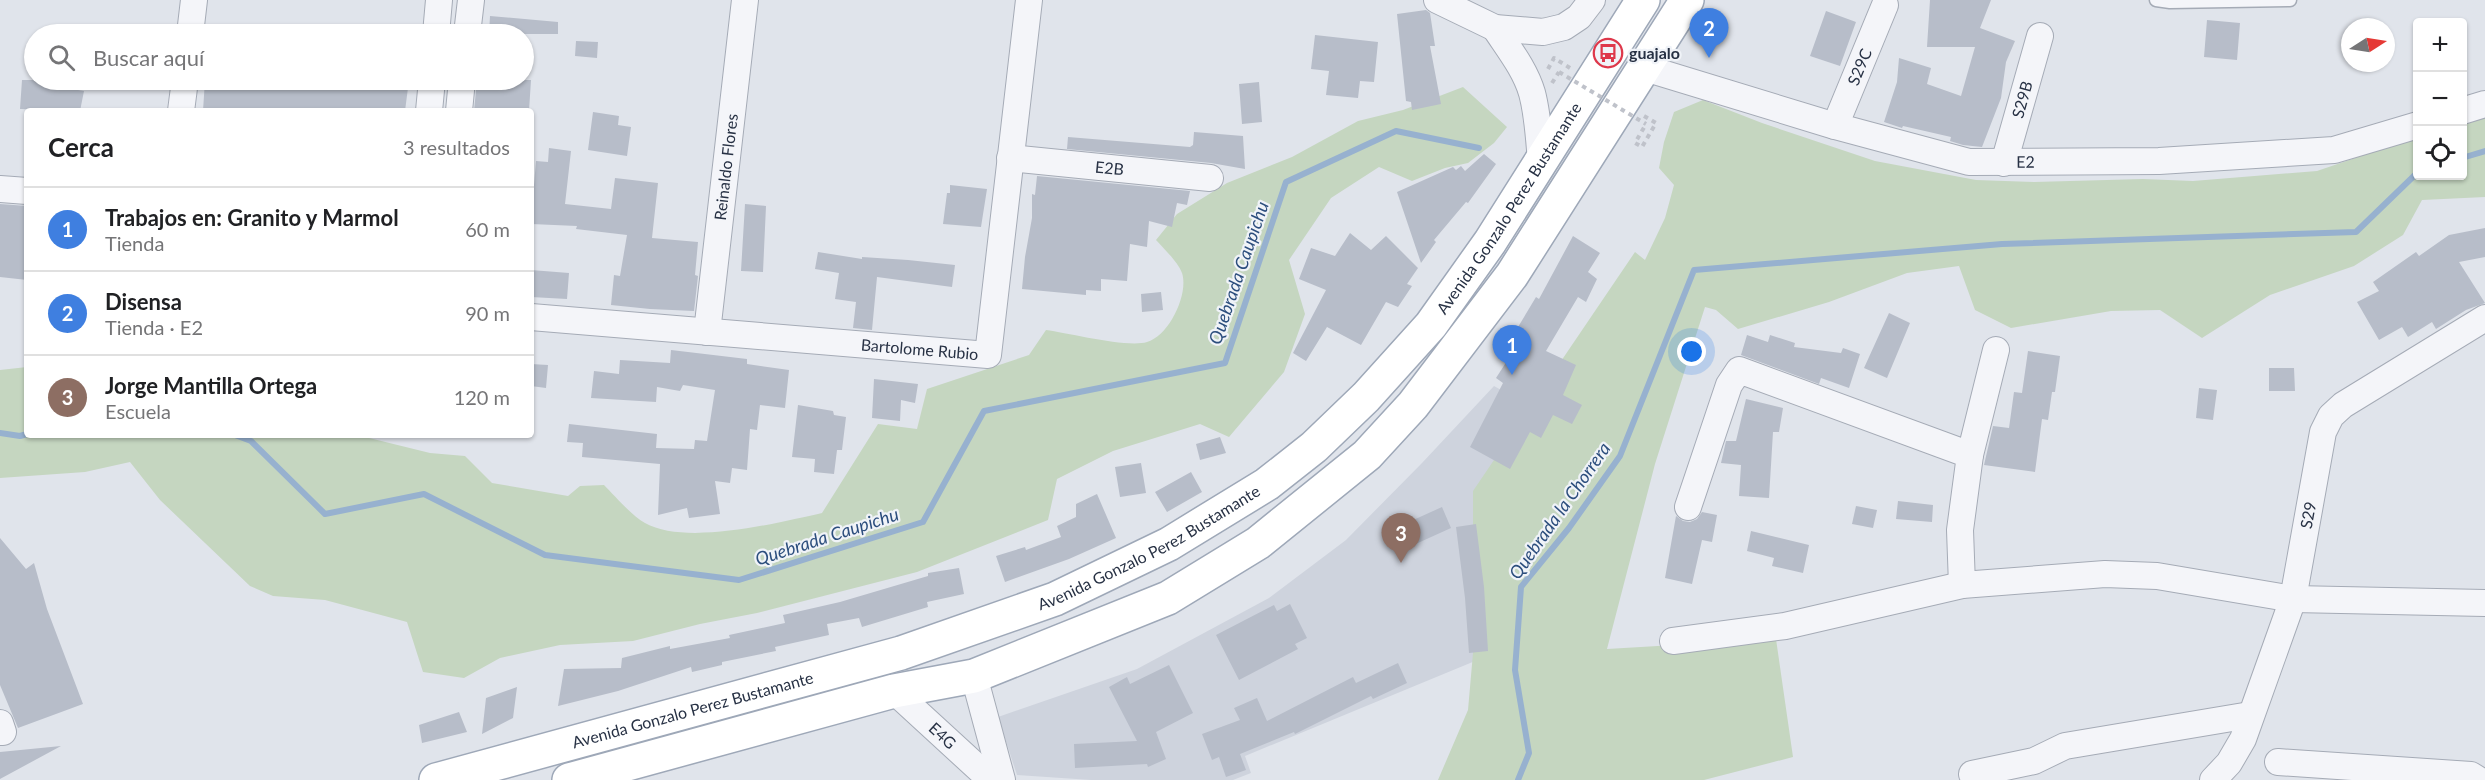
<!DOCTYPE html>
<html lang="es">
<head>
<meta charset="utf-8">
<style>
  :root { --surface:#fff; --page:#f6f6f6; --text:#202124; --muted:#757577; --line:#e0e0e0; --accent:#7c3aed }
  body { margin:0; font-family:Lato,sans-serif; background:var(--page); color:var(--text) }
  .controls { position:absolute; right:18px; top:18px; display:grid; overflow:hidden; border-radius:6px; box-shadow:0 2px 4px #0004 }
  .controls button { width:54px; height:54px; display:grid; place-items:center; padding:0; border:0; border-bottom:2px solid var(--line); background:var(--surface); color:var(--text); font:30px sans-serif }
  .compass { position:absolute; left:2341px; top:18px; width:54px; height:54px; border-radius:50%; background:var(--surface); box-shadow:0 2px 4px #0004; rotate:78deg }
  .you { position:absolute; left:1692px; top:352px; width:21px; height:21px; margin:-15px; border:4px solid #fff; border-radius:50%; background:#1a73e8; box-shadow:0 0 0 9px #1a73e833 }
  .badge { display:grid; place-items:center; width:39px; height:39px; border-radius:50%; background:var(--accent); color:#fff; font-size:20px; font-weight:700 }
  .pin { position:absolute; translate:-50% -50px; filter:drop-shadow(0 2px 3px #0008) }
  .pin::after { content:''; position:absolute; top:32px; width:21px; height:18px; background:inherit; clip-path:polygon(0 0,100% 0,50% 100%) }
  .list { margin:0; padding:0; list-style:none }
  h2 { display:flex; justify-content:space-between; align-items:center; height:78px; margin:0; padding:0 24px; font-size:26px }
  h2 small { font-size:20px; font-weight:400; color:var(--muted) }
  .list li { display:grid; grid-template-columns:39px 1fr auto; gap:18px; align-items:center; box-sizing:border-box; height:84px; padding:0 24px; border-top:2px solid var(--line) }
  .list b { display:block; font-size:22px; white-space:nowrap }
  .list p { margin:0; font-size:20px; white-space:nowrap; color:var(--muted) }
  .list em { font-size:20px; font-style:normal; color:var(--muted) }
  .icon { flex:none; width:33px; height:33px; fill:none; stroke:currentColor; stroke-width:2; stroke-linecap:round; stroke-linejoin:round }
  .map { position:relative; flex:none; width:2485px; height:780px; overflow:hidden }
  .search { position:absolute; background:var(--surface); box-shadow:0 2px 4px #0004; left:24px; top:24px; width:510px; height:66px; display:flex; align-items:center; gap:15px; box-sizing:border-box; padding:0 21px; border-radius:33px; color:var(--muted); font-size:22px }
  .panel { position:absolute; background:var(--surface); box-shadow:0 2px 4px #0004; left:24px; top:108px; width:510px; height:330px; border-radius:6px }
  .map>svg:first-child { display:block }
</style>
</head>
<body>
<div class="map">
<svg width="2485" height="780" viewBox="0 0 2485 780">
  <rect width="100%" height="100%" fill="#e0e4eb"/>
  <path fill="#ced3dd" d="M1494,386l74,41 -76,227 -247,102 6,17 -18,7h-142l-74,-5 -19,-58 139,-48 132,-71 77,-58 76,-77z"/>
  <path fill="#c5d6c0" d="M1463,87l44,40 -13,16 -26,20 -23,5 -33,13 -33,-14 -48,31 -42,62 16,54 -21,58 -55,65 -29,-13 -87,27 -56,28 -9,41 -131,52 -160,41 -57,11 -67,17 -73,4 -60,13 -36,20 -41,-6 -16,-50 -82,-22 -52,-4 -23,-10 -90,-86 -30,-38 -45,10 -85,6v-108l27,-3v68h330l73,18 35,3 27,27 76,13 12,-10 24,-1c11,11 28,31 41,38 41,23 132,0 177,-10l56,-89 39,5 10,-40 102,-34 17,-25c23,3 81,18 101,12 22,-6 42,-48 35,-69 -4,-11 -18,-24 -26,-33l21,-26 50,-31 65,-26 66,-36 45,-11z
    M1703,100l59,23 113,38 101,19 58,2 109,-3 50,2 124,-10 100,-34 1,39h44l1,-53 22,-7v81l-63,3 -19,35 -49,31 -84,29 -68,43 -42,-28 -49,1 -100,17 -36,-18 -16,-44 -52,7 -78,29 -91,27 -22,-19 -11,-3 -50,157 -48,185 169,-10 17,118 -89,23h-266l30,-70 5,-57v-162l162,-239 10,8 20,-42 9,-33 -15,-17 5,-26 10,-30z"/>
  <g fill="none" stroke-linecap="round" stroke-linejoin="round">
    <path stroke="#97b1cf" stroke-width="6" d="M2462,158l23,-7
      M0,433l20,3 7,-2
      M235,435l16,6 74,73 99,-20 121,61 194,25 184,-58 61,-111 241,-48 61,-181 110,-51 83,17
      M1518,780l11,-27 -14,-83 6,-83 48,-59 51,-72 74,-186 308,-26 354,-12 62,-60"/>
  </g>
  <path fill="#b7bdc9" d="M1930,0h61l-11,28 35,13 -9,21 -5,36 -19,49 -19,-2 -13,-4 1,-4 -48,-11 -1,2 -18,-6 13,-40 2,-24 32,10 -4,16 34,12 14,-49h-48z
    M1426,10l4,3 5,33h-5l11,58 -29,6 -1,-8 -5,-1 -9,-87z
    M1826,11l30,11 -16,44 -30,-10z
    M490,16l68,6v12h-69z
    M2207,20l33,3 -3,37 -33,-3z
    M1315,35l63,7 -4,40 -14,-1 -2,17 -32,-3 3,-24 -18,-2z
    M576,41l22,1 -1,16 -22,-2z
    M22,80h20v4l42,7 -4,20 -60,-2z
    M205,80h204l-4,31h-202z
    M477,80h54l-2,31h-55z
    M1259,82l3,40 -20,2 -3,-40z
    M593,112l26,4 -1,9 13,2 -4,29 -39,-6z
    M1194,132l49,4 2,33 -34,-6 -144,-14 1,-12 122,10 3,-2z
    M549,148l22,3 -6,53 46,5 4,-31 43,5 -6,55 46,4 -3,33 3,1 -4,35 -44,-2 -39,-4 3,-30 6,1 7,-41 -51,-6 1,-3 -46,-2v-39h3l2,-24 12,1z
    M1484,154l12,10 -28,39 -2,-1 -32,38 2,2 -15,21 -24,-71 56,-25 3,3 5,-4 4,5z
    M1037,176l153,15 -3,14 -10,-2 -5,24 -23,-6 -2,26 -17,-3 -3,37 -26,-2v12l-15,-1v5l-64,-6 3,-32 7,-39v-24l3,1z
    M950,185l37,4 -6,38 -38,-3 4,-31h3z
    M0,204l27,2v74l-27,-3z
    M745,204l21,2 -3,66 -22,-1z
    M2485,228v29l-26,5 26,41 -19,7 -30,19 -4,-7 -24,15 -6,-10 -23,13 -22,-38 22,-11 -6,-9 43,-30 3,4 30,-21z
    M1350,233l21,17 15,-14 32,32 -11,16 5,2 -14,21 -12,-5 -25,43 -34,-18 -21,34 -13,-8 33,-63 -27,-11 12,-31 24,8z
    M1573,236l27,17 -12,19 9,7 -11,23 -8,-5 -32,54 30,14 -13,30 19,10 -10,19 -19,-9 -12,23 -11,-6 -20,37 -40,-22 33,-64 -7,-5 20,-31 -7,-5 27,-45 3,2z
    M818,252l44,7v-2l46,3 47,5 -3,22 -75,-10 -5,53 -19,-2 3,-26 -21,-3 4,-26 -24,-4z
    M531,270l38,3 -2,26 -36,-2z
    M1161,292l2,18 -21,2 -1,-18z
    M1889,313l21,10 -23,55 -23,-10z
    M1747,335l21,7 2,-7 25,8 -1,4 47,6 2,-5 17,6 -11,34 -28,-10 -2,6 -78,-29z
    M671,350l76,9v5l42,6 -4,38 -25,-3 -3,25 -7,-1 -3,41 -15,-2 -2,15 -15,-2 5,33 -31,4 -2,-10 -29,7 2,-51 -78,-7 1,-14 -16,-1 2,-18 88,10 -1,14 38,1 1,-9 12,1 8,-51 -32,-5 -3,6 -23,-4 -1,15 -65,-4 3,-27 25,3 1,-14 50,3z
    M2028,351l32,5 -5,36h-3l-4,28 -6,-1 -7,53 -51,-7 9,-39 16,2 5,-36 8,1z
    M531,364l17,1 -2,23 -15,-2z
    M2269,368h25l1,23h-26z
    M874,379l44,5 -3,19 -14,-3 -1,21 -28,-3z
    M2199,388l18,2 -4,30 -17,-2z
    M1746,399l37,9 -4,24h-6l-4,66 -30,-2 2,-31 -20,-2 5,-22h10z
    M798,405l35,6 1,4 12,2 -4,33h-5l-3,24 -20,-2 1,-13 -23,-2z
    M1220,437l6,16 -26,7 -4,-16z
    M1141,463l5,30 -26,4 -5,-30z
    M1191,472l11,20 -35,20 -12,-20z
    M1097,494l19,44 -47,21 -64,23 -9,-26 29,-9 1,3 35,-13 -4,-11 19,-9v-13z
    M1898,501l35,4 -1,17 -36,-3z
    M1856,506l21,4 -4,18 -21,-4z
    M1442,507l9,21 -53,24 -9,-21z
    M1702,512l15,3 -5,27 -10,-2 -10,44 -27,-6 11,-62 7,5 7,1 7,-3z
    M1476,524l8,63 4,64 -19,2 -4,-55 -9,-71z
    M1751,531l58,14 -6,28 -31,-7 2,-8 -27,-7z
    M0,538l26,31 8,-6 13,46 36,95 -65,24 -18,-43z
    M959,568l5,26 -37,8 1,5 -66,20 -3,-9 -32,6 2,11 -54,12 1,4 -54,11v3l-30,7 -1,-5 -73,24 -60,15 6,-37 57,-1 1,-10 48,-12v3l60,-11 -1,-3 56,-12 -2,-8 57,-13 88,-26v-3z
    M1290,604l17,34 -12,6 3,5 -59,31 -23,-45 58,-30 3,6z
    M1398,663l9,20 -34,16 -2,-3 -76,38 -1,-2 -54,22 6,16 -20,7 -7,-20 -7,3 -10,-26 38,-14 -6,-12 23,-10 10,23 86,-44 3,6z
    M1169,665l24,48 -37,19 10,27 -18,8 -1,-3 -72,4 -1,-24 63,-3 -28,-54 18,-10 3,7z
    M517,687l-4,31 -31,16 4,-36z
    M459,712l8,20 -45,11 -3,-18z
    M61,746l-61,33v-27z"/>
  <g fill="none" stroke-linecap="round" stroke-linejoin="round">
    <g stroke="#a5abb6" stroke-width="15">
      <path id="service" d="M2156,0l14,2 120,-2"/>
    </g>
    <g stroke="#a5abb6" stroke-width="28">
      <g id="minor">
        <path d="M1437,0l58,28 48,4 21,-5 15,-10 13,-17"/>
        <path d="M1495,28c13,20 30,41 37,65 6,22 7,46 9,69"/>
        <path d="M190,34l4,-34"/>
        <path d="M436,34l3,-34"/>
        <path d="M467,34l4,-34"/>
        <path id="s1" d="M1645,68l190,58 134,36 190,-1 175,-11 84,-25"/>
        <path d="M181,111l4,-31"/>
        <path d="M429,111l3,-31"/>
        <path d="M459,111l3,-31"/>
        <path d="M2462,111l23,-7"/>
        <path id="s2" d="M1835,126l50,-121"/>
        <path id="s3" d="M1010,158l200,20"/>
        <path id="s4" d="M2004,163l36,-127"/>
        <path d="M0,189l27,2"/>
        <path id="s5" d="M531,317l457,38 41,-355"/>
        <path id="s6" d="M707,332l38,-332"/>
        <path d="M1970,455l26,-105"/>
        <path d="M1688,507l41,-122 10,-15 231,85 -10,75 2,55"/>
        <path d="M1673,641l112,-15 177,-41 143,-11 52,2 136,23 192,4"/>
        <path d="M974,676l28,104"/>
        <path id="s7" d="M894,691l97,89"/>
        <path d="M0,723l3,9h-3"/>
        <path d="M2278,762l193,13 8,5"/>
        <path d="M1972,774l62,-13 31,-15 185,-31"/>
        <path id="s8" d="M2213,780l16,-17 14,-24 50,-140 30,-167 8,-16 12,-11 142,-87"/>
      </g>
    </g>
    <g stroke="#9ea8b8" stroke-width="36">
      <g id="primary">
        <path id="s9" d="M436,780l465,-127 154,-54 114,-55 98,-60 47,-37 52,-50 65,-72 59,-83 153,-242"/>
        <path d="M569,780l325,-89 80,-15 194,-78 90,-55 109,-88 46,-50 99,-130 175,-275"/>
      </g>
    </g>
    <path stroke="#bfc2ca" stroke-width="4" stroke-dasharray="4.5 4.5" stroke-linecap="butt" d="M1548,69l6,-11 16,10
      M1552,83l7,-11
      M1644,116l12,7 -14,24 -7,-4 11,-19"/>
    <use href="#service" stroke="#f4f5f9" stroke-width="12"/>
    <use href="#minor" stroke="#f4f5f9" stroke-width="26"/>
    <use href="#primary" stroke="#fff" stroke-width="33"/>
    <path stroke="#bfc2ca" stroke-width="4" stroke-dasharray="4.5 4.5" stroke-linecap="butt" d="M1559,72l87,52"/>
  </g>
  <defs>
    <g id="bus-ring" transform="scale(1.5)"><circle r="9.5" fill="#f0f3f8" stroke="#de384b" stroke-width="1.5"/><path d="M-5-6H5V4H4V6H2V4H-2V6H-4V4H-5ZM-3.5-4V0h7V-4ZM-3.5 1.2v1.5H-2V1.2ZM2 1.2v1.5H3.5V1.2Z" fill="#de384b"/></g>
  </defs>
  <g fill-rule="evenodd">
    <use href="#bus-ring" x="1608" y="53"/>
  </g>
  <g text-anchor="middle" stroke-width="4.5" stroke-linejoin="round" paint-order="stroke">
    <g font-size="16" font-weight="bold" fill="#273144" stroke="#f0f3f8" text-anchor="start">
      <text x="1629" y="59">guajalo</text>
    </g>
    <g font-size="16" fill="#273144" stroke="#f0f3f8">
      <text dy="6" stroke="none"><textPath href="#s2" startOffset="64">S29C</textPath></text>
      <text dy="6" stroke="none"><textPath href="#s4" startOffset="66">S29B</textPath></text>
      <text dy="6" stroke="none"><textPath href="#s1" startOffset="394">E2</textPath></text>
      <text dy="6" stroke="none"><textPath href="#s6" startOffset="166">Reinaldo Flores</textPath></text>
      <text dy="6" stroke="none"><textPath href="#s3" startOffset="100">E2B</textPath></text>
      <text dy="6" stroke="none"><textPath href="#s9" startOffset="1256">Avenida Gonzalo Perez Bustamante</textPath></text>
      <text dy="6" stroke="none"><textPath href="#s5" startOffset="390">Bartolome Rubio</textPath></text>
      <text dy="6" stroke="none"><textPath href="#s8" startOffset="285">S29</textPath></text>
      <text dy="6" stroke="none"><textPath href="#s9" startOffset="752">Avenida Gonzalo Perez Bustamante</textPath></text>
      <text dy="6" stroke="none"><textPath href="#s9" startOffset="266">Avenida Gonzalo Perez Bustamante</textPath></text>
      <text dy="6" stroke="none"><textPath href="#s7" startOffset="66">E4G</textPath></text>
    </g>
    <g font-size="18" font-style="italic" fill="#2c4e7d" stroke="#f0f3f8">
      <text transform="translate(1239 273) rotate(-71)" y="6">Quebrada Caupichu</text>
      <text transform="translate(1560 511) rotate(-55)" y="6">Quebrada la Chorrera</text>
      <text transform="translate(827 537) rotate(-18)" y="6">Quebrada Caupichu</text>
    </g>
  </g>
</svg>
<div class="controls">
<button>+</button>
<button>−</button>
<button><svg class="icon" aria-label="locate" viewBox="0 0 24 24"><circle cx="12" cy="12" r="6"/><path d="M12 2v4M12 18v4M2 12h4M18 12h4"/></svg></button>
</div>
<svg class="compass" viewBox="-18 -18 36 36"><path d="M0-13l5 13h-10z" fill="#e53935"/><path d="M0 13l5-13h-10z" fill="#757577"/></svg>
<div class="you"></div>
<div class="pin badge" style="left:1512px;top:375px;background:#3f7fe0">1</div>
<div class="pin badge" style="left:1709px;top:58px;background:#3f7fe0">2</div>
<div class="pin badge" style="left:1401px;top:563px;background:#8d6e63">3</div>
<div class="search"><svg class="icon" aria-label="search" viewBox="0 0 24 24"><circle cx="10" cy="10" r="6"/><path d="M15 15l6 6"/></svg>Buscar aquí</div>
<section class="panel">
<h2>Cerca<small>3 resultados</small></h2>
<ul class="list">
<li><span class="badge" style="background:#3f7fe0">1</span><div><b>Trabajos en: Granito y Marmol</b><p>Tienda</p></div><em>60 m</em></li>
<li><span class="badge" style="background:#3f7fe0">2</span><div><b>Disensa</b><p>Tienda · E2</p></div><em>90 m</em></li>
<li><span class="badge" style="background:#8d6e63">3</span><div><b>Jorge Mantilla Ortega</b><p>Escuela</p></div><em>120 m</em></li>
</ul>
</section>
</div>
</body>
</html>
